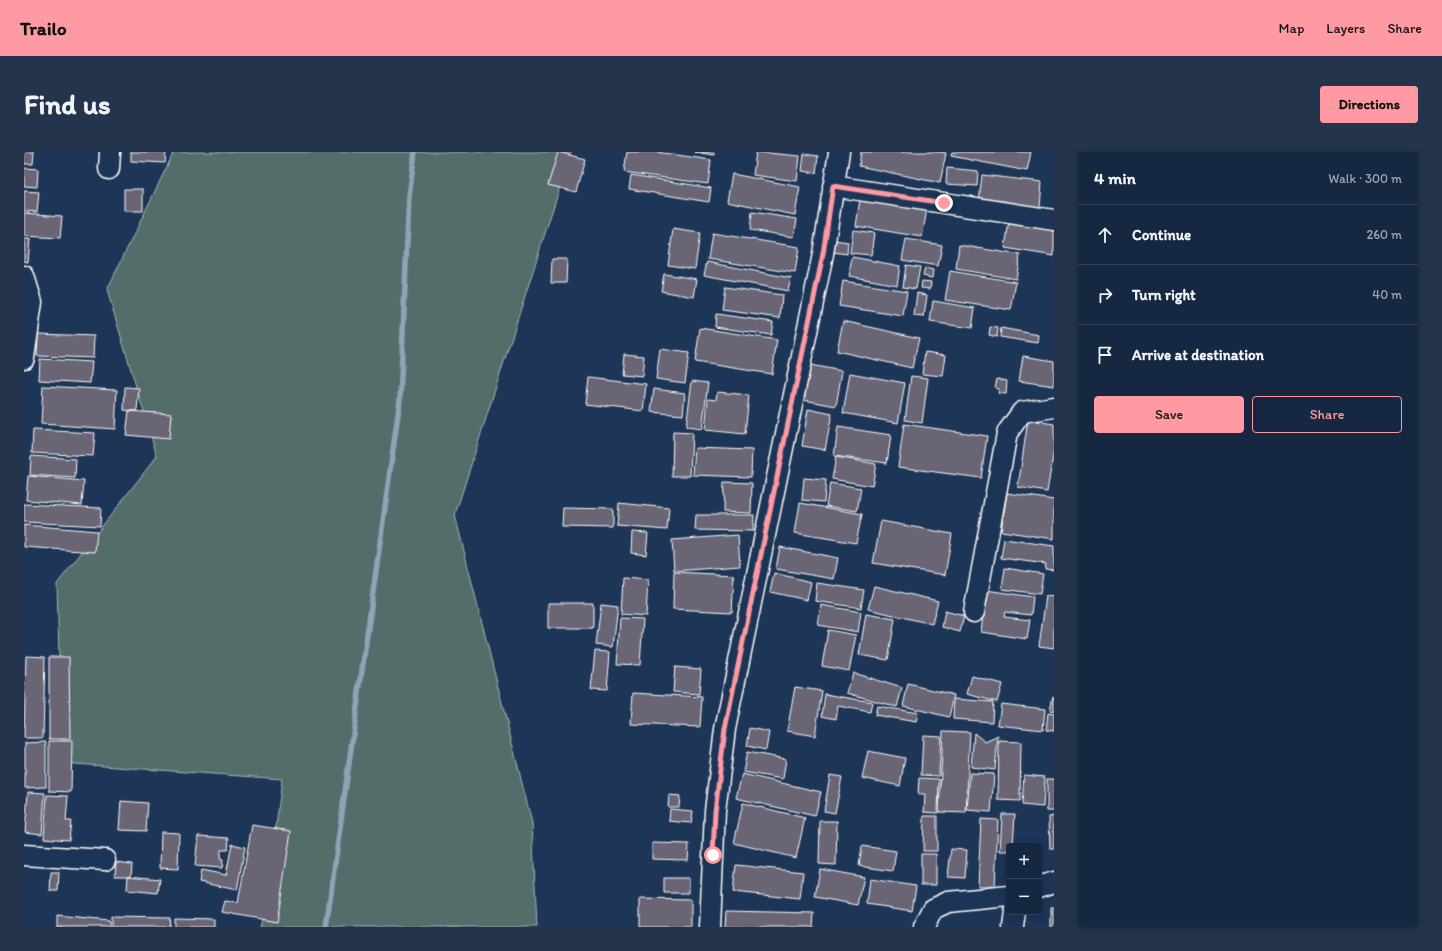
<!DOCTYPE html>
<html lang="en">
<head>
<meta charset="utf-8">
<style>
  :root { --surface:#162841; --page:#23344c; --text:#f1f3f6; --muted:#9ea6b1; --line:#35445a; --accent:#ff9aa2 }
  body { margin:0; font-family:Itim,sans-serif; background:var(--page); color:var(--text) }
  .controls { position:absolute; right:12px; bottom:12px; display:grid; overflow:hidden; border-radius:4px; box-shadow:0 2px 10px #0003 }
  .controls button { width:36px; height:36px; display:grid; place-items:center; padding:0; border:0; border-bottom:1px solid var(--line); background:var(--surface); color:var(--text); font:20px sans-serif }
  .stop { position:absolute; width:12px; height:12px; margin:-9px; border:3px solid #ff9aa2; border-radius:50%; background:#fff }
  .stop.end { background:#ff9aa2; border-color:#fff; box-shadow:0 1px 4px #0008 }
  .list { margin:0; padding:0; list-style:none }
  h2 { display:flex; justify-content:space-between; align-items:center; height:52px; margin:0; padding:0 16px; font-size:17px }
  h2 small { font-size:13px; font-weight:400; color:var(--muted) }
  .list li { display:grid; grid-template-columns:26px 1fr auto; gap:12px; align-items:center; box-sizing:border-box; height:60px; padding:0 16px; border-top:1px solid var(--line) }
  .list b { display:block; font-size:15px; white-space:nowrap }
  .list em { font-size:13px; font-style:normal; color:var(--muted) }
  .actions { display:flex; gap:8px; padding:12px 16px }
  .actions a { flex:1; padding:9px 0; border:1px solid var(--accent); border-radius:4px; text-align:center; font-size:14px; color:var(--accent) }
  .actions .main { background:var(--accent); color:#111 }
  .icon { flex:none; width:22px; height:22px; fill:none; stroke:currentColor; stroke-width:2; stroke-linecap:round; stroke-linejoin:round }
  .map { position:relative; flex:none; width:1030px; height:775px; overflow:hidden; border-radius:4px }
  header { display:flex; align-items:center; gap:24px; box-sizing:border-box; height:56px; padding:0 20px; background:var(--accent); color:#111 }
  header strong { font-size:19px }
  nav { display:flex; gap:22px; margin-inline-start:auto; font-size:14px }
  .intro { display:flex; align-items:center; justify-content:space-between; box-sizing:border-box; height:96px; padding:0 24px }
  h1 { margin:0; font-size:28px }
  .button { padding:10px 18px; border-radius:4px; background:var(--accent); color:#111; font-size:14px; font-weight:700 }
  main { display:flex; gap:24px; padding:0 24px }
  aside { flex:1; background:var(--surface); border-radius:4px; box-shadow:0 2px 10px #0003 }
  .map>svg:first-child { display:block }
</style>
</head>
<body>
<header>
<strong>Trailo</strong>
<nav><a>Map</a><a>Layers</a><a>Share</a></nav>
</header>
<div class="intro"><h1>Find us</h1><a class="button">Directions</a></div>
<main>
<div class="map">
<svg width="1030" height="775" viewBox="0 0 1030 775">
  <rect width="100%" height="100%" fill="#1d3557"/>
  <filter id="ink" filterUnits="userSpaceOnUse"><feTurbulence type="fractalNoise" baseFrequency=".025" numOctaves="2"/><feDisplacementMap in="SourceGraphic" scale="8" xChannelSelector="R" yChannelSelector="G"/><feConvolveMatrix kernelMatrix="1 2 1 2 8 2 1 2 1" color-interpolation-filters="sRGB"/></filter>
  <g filter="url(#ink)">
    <path fill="#536e6b" stroke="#a9b6b5" d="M150,0h397l-116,363 77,308 5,104h-277l6,-22 16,-126 -220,-16 -5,-179 100,-128 -50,-166z"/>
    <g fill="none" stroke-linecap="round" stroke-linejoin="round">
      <path stroke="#8ca6b6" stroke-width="5.5" d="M302,775l74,-527 9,-204 6,-44"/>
    </g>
    <path fill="#696575" stroke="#fff" d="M0,0h10l-1,12h-9z
      M107,0h35l-1,11 -34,-2z
      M534,0l27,7 -9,33 -28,-7z
      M603,0h29l55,8 -3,24 -84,-12z
      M670,0h20v3z
      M732,0l44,4 -3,25 -44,-6z
      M837,0h78l7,1 -6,30 -81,-17z
      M928,0h79l-4,19 -76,-15z
      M780,2l14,2 -2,17 -14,-2z
      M0,16l14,1 -1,18 -13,-1z
      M923,16l31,3 -1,15 -31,-2z
      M708,22l68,13 -5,28 -68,-14z
      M607,23l80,13 -2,14 -80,-13z
      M958,23l60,7 -2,25 -61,-6z
      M100,37h19v22h-19z
      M0,39l15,1 -2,20 -13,-1z
      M836,47l67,10 -5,28 -66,-11z
      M728,60l45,7 -3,18 -44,-7z
      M0,61l38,3 -2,22 -36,-2z
      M985,69l45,7v28l-49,-8z
      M649,77l27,4 -5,36 -27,-4z
      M829,78l21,3 -3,22 -21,-2z
      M688,81l87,14 -4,26 -87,-14z
      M0,87h6l-2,23 -4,-1z
      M882,87l36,6 -4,21 -36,-6z
      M811,88l13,2 -1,12 -14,-2z
      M935,93l61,10 -4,24 -60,-10z
      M828,105l48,9 -3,19 -48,-9z
      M528,107h15l-1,24h-15z
      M683,110l84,16 -3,13 -84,-16z
      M882,113l14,2 -4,22 -13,-2z
      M901,116l8,2 -1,8 -9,-2z
      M926,119l66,11 -5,28 -66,-10z
      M640,122l33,5 -3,18 -33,-6z
      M819,129l64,10 -4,25 -64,-10z
      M898,129l9,1 -1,7 -9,-1z
      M701,135l57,8 -2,23 -58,-8z
      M893,141l10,2 -3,22 -10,-1z
      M909,149l42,7 -3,20 -42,-6z
      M692,162l57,8 -2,13 -56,-8z
      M819,169l76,17 -7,30 -75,-17z
      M966,175l8,1 -1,9 -8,-2z
      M676,176l77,12 -5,34 -77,-12z
      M977,176l38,7 -1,8 -38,-6z
      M14,182l56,2 -1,22 -56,-2z
      M636,197l29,4 -4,30 -29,-4z
      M901,200l21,3 -3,21 -21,-2z
      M600,202l20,2 -2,20 -20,-2z
      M999,204l31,5v25l-35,-5z
      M16,207l52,3 -2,21 -51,-3z
      M786,213l32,6 -6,35 -32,-6z
      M826,221l55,10 -7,40 -55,-10z
      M887,224l17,2 -6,45 -17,-3z
      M564,225l58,7 -3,27 -58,-7z
      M973,227l10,2 -1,13 -8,-1 1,-4 -4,-1z
      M668,229l16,2 -6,46 -16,-2z
      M19,234l74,4 -2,39 -74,-5z
      M101,235l14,1 -2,23 -13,-1z
      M630,237l31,4 -2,22 -32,-3z
      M693,240l32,3 -4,39 -40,-4 3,-31 8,1z
      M784,257l24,5 -7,36 -23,-4z
      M105,259l42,3 -2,25 -43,-4z
      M1004,268l26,4v26l-7,42 -29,-5z
      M880,272l83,12 -6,42 -83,-11z
      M814,275l53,8 -4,28 -53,-7z
      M9,278l62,3 -2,23 -61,-3z
      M649,280l19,1 -2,43h-18z
      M671,296l57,2 -1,27 -58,-2z
      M7,304l45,3 -1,19 -45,-3z
      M812,305l40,7 -4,22 -40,-7z
      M4,324l56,5 -2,24 -56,-5z
      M780,326l22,2 -2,22 -22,-2z
      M700,330l28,1 -1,30 -28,-1z
      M806,331l31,5 -4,23 -31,-5z
      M983,341l47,7v39l-53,-8z
      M595,351l50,5 -2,22 -50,-4z
      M776,351l62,11 -6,29 -61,-10z
      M0,352l77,4 -1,18 -76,-4z
      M539,356l50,1v19l-51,-1z
      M672,363h58l-1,16 -58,-1z
      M857,369l71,13 -7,41 -72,-12z
      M0,373l73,6 -2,21 -71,-5z
      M608,380l16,1 -2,22 -15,-2z
      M714,383l2,31 -66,5 -2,-31z
      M980,387l50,7v24l-9,-1 1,-5 -45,-6z
      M756,395l58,11 -4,21 -58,-10z
      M981,416l38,6 -3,20 -38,-5z
      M650,420l60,3 -2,37 -59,-3z
      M750,421l37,9 -4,18 -37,-8z
      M599,426l25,2 -2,36 -25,-2z
      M793,431l47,7 -3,18 -46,-7z
      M850,434l64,15 -6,23 -64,-15z
      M962,438l47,7 -2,18 -26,-3 -1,5 26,3 -3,19 -46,-7z
      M1022,444l8,1v51l-15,-2z
      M524,451h45v25h-45z
      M577,451l17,2 -5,42 -17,-2z
      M797,453l40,7 -3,20 -40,-7z
      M921,459l19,5 -4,16 -18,-5z
      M842,462l29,5 -7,41 -29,-5z
      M596,466l23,1 -3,46 -23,-1z
      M804,478l28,5 -7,36 -27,-5z
      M571,499l15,1 -3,39 -16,-1z
      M2,504l19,1 -2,81h-19z
      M25,505h20l1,82h-21z
      M651,515l26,2 -2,25 -26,-2z
      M829,521l49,15 -5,19 -50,-14z
      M948,524l30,8 -5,18 -30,-8z
      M884,532l46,11 -5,22 -46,-11z
      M771,535l27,4 -7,45 -28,-5z
      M609,541l69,4 -2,30 -69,-3z
      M801,542l47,8 -2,10 -32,-6 -2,13 -14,-3z
      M1029,544l1,1v14l-4,-1z
      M930,547l39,3 -1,20 -39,-3z
      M977,552l44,5 -2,21 -45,-5z
      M853,554l41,7 -2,9 -41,-7z
      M1024,561l6,1v17l-8,-1z
      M726,576l19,4 -3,18 -19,-4z
      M919,579l27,1 -4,81 -27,-1z
      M950,581l11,9 13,-6 -3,34 -24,-3z
      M899,583l18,1 -2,40 -18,-1z
      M25,589h23l-1,51 -22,-1z
      M975,589l22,1 -1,59 -22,-1z
      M22,590v45l-21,1v-45z
      M844,599l37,7 -5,28 -38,-8z
      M723,600l39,7 -3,20 -40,-7z
      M946,621l24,1 -3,38 -24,-2z
      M718,622l79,18 -6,24 -79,-18z
      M806,623l12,2 -7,36 -11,-2z
      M1000,623l21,2 -2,30 -21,-2z
      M895,626l20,1 -1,34 -14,-1 1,-18h-7z
      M1023,627h7v32h-7z
      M4,640l17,1 -3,41 -17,-2z
      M23,643l21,1 -2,25h5l-2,19 -25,-2z
      M645,643l11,1 -1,11h-11z
      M97,649l27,2 -2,28 -27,-1z
      M719,651l62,15 -9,40 -62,-15z
      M646,657l23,2 -2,12 -22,-2z
      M978,662h13l-2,32h-4v5h-9z
      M900,664h13v35h-14z
      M1030,664v33h-4l-1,-32z
      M957,667l17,1 -3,66h-17z
      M796,669h17l-1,44 -17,-1z
      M228,673l39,6 -14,91 -55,-10 3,-11 13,2z
      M137,680l18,1 -1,36 -18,-1z
      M174,684l31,2 -1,12h-7l-1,9 3,1 -1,8 -27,-2z
      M628,691l37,1 -1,16 -36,-1z
      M208,692l13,3 -8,43 -38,-8 2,-12 25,5z
      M838,694l34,5 -3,20 -34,-5z
      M927,697l16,1 -2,28 -17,-1z
      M897,702h15v31h-15z
      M92,710l16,2 -1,12h-16z
      M712,713l67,7 -3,27 -67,-7z
      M796,717l44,8 -6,28 -43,-8z
      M27,720h8l-1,19h-8z
      M104,724l32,3 -2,14 -31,-3z
      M640,726h25v15h-25z
      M846,727l46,7 -4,25 -45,-7z
      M616,747l51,1v27h-51z
      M1027,756h3v19h-3z
      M702,759l88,2 -1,14h-88z
      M33,764l52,5v6h-52z
      M87,765l59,1 -1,9h-58z
      M150,766l40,1v8h-40z"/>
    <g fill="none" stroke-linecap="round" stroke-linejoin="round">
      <g stroke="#fff" stroke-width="23">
        <path id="minor" d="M85,17l1,-17
          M809,34l221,34
          M0,124l8,26 -8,56
          M950,460l33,-179 15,-21 32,-5
          M0,703l81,5
          M1015,735l15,-5
          M686,775l5,-116 10,-82 98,-475 16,-102
          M900,775l9,-18 15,-7 61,-6
          M989,775l2,-15"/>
      </g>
      <use href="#minor" stroke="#1d3557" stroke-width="20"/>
    </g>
  </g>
  <g fill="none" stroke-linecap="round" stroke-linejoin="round" filter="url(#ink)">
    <path stroke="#ff9aa2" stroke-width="5" d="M689,703l2,-44 10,-82 98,-475 10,-68 111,17"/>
  </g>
</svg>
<div class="controls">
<button>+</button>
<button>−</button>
</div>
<div class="stop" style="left:689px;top:703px"></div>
<div class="stop end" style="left:920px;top:51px"></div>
</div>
<aside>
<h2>4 min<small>Walk · 300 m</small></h2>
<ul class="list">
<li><svg class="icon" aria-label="ahead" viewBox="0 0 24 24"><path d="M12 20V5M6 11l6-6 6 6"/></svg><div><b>Continue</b></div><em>260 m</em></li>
<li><svg class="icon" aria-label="right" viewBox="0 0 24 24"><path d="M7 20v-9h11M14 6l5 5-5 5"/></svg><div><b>Turn right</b></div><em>40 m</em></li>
<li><svg class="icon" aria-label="arrive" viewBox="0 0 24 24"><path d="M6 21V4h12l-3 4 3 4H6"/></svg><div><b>Arrive at destination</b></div></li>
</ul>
<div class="actions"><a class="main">Save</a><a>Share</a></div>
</aside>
</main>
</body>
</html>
